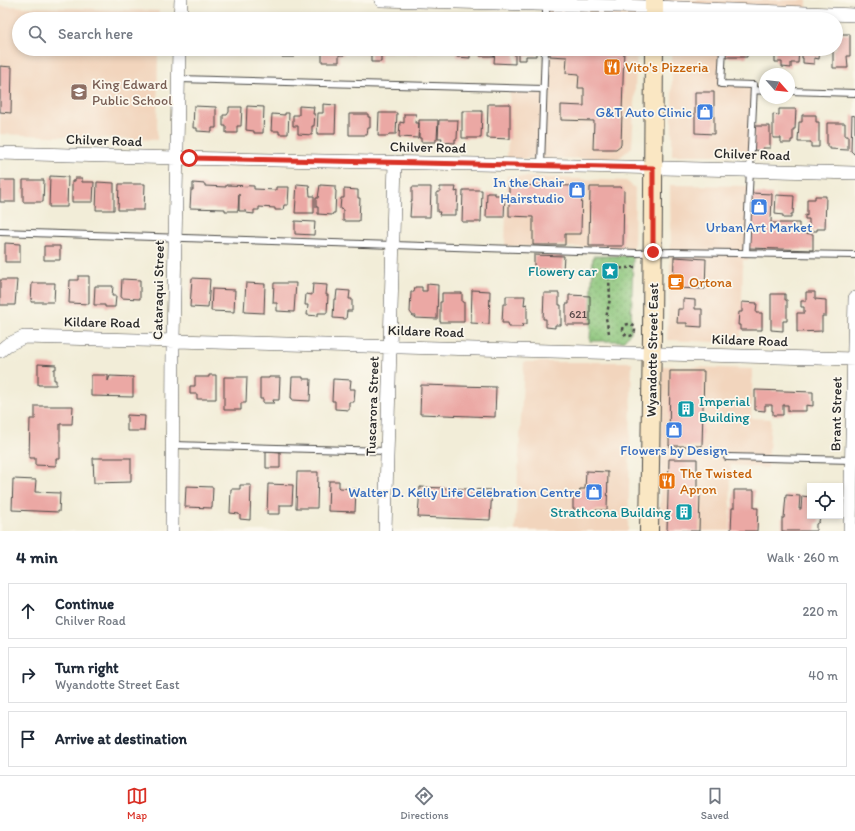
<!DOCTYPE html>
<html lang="en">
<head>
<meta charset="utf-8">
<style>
  :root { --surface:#fff; --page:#f2f2f3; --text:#1f2937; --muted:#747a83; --line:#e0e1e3; --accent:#d93025 }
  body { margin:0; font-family:Itim,sans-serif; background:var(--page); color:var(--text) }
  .controls { position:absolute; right:12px; bottom:12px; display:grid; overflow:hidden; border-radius:0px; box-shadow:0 2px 6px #0003 }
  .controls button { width:36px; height:36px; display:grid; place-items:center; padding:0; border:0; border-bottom:1px solid var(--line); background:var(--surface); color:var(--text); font:20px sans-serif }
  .compass { position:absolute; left:759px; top:68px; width:36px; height:36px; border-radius:50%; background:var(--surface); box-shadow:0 2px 6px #0003; rotate:117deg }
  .stop { position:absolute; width:12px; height:12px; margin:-9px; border:3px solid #d93025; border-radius:50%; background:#fff }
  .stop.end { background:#d93025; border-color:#fff; box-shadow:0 1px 4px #0008 }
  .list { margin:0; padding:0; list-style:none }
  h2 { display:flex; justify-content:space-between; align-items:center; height:52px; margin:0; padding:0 16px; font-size:17px }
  h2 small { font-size:13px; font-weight:400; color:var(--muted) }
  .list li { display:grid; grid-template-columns:26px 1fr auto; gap:12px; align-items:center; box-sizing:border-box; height:56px; margin:0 8px 8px; padding:0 8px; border:1px solid var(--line); border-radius:0px }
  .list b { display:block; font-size:15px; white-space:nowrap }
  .list p { margin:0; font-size:13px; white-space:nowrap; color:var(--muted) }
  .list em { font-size:13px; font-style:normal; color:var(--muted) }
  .icon { flex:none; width:22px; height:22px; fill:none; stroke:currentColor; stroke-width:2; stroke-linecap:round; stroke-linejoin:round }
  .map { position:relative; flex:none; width:855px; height:531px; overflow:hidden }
  .search { position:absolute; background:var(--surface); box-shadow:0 2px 6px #0003; left:12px; right:12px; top:12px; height:44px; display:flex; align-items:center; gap:10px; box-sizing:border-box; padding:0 14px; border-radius:22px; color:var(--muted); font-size:15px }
  .sheet { height:244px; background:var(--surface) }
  nav { display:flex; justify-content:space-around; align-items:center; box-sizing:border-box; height:56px; border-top:1px solid var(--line); background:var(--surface); font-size:11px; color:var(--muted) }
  nav a { display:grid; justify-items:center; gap:2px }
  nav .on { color:var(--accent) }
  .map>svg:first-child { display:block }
</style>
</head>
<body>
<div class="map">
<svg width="855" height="531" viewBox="0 0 855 531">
  <defs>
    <pattern id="park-dots" width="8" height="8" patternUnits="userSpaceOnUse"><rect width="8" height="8" fill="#8bc57a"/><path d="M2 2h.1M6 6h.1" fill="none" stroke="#72a064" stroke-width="1.8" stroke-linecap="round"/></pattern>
  </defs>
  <rect width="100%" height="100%" fill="#fbf7ec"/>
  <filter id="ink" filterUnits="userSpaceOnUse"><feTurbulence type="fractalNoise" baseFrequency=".025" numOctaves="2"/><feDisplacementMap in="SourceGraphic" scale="8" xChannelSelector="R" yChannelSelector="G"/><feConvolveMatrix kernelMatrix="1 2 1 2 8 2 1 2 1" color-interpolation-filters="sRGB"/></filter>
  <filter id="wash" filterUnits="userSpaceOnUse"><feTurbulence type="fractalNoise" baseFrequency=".012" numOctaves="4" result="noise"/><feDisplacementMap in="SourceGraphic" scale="16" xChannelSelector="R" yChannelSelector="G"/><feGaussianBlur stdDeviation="0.9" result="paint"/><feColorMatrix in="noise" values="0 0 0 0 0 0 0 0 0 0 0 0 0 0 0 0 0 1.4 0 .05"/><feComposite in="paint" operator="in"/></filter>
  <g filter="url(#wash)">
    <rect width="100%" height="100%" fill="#f2edd8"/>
    <path fill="#f2d5bd" d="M547,0h260v19h-261z
      M0,6l159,5 -1,8h-139v30h139l-1,91 -157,-6z
      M545,49h92l-5,98 -13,11 -112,1 3,-71 34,1z
      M672,49h51l-2,35 33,1 -3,70h-79z
      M507,176l119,5 9,7 -1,60 -129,-2z
      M670,185l81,1 -3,74h-5l-2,83 -74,-3 4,-94z
      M524,362h108l-4,169h-113z
      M662,366l91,3 -2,49 20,1 -3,49 -37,-3 -1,66h-70z"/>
    <path fill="url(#park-dots)" stroke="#5b7852" d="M593,256h40l-2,76 -8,9h-33z"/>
    <g id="blocks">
      <path fill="#eba8a4" d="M836,34h14v22h-3l1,12h-15v-19h3z
        M196,49h22v4l-21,-1z
        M224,49h17v3h-18z
        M278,49h16v8h-12v-2h-4z
        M325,49h18l1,6h-5v7h-17v-11h3z
        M351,49h17v5l-17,-1z
        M371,49h10v13h-10z
        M382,49h9v3h-9z
        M407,49h13v1h-4v4h-9z
        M428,49h8v3h-8z
        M451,49h18v2h1v7l-13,-1v-5h-6z
        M480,49h14v7h-14z
        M495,49h20v15l-21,-1z
        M518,49h18v7h-10v4h-8z
        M550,49h74l-3,96 -5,4h-23l1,-28 -33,-1v-15l23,1v-18h-6l1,-14 -13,-1 1,-16 -17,-1z
        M725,49h22v8h-22z
        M775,49h24l-1,14h-7v5l-9,-1v-5h-7z
        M802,49h18l-1,10 -5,-1v6l-11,-1v-5h-1z
        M0,66l12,1 -1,46 -11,-1z
        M695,92h19v42l-19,-1z
        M323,104l13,1 -1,29h-18l1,-21h5z
        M488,104h22v35l-23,-1z
        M194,106l22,1v21h-4v4l-15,-1v-3h-4z
        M247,106l17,1 -1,26h-9v-2l-8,-1z
        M299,106l15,1 -1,7h2l-1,12h-2v9l-14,-1v-8h-5v-11h6z
        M229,107h13l-1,19h-4v7h-11v-7h-3v-11h4l2,-3z
        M779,109h17l-1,20h-2v11h-2v3h-10v-5h-8v-24l6,1z
        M462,111h20l-1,27h-19z
        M285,113h4l-1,21h-9v-3h-8l1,-17 13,1z
        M379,113h18l-1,21h-7l-1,2h-10z
        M349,114h19v3h2v11h-2l-1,7h-18z
        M404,114h12l-1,9h4l-1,15 -19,-1 1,-15 4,1z
        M802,115h14v7h3v25h-8v-5h-13l1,-20h3z
        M852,115l3,1v38h-1l-3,-3z
        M419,120h19l-1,19h-1v3h-15v-4h-2z
        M439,120h19l-1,19h-2v4l-14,-1 1,-4h-4z
        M827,123h18v13h3v14l-18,-1v-2h-3z
        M754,126h16v22h-7v3l-10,-1z
        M50,176l18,1 -1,30h-18z
        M75,178h7v4h12l-1,20h-21v-21h3z
        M0,180h15v22h-15z
        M23,180h21l-1,22h-20z
        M97,182l17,1v27h-18z
        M193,183l12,1v2l21,1v-2l28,1v3l22,1v-3h13l-1,18h-4l-1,5h-8v-2l-16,-1v3h-5v4l-8,-1v-2h-7v-17l-1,17h-13v-2l-35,-1 1,-18h2z
        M119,184h26l-1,26h-26z
        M297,184l12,1 1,11h4v17h-19z
        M320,185l15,1v4l1,1 -1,22h-2l-1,2 -14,-1v-7h-2v-9h2z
        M509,185l73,1 -1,48h-16v11h-32v-28l-24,-1z
        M412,187h19l-1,30h-20l1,-16h1z
        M440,187h16l-1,5 3,-1 -1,20h-2v4h-16l1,-3h-3v-20h3z
        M590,187h31l3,3 -1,56h-34z
        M344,189l14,1v8h2l-1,23h-16v-11l-3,-1 1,-11h3z
        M463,190h19l-1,32h-19z
        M487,193h8v2h10l-1,22h-18z
        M751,193l21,1 -1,29h28v10l14,1v16l-64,-2z
        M776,195l18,1 -1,18h-2v4h-8v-3l-8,-1z
        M815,196h11l-1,33h-8v2h-8v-12h-4v-4l2,1v-17h8z
        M295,221l20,1 -1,13 -19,-1z
        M5,243l15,1v18h-15z
        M44,246h16v14h-16z
        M534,255l30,1 -1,14 -29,-1z
        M674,257l32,2 -1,30 -32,-1z
        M78,276h11v28l-20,-1 1,-23h8z
        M192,278l18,1 -2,29 -18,-1z
        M122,279l18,1v19l-19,-1z
        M0,280h17l-2,25h-15z
        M32,283h23l-1,19h-23z
        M246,283l19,1 -1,29 -20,-1z
        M274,283h22l-2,29 -17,-1v-8h-4z
        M313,284l14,1 -1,10h2l-1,18h-9v3l-11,-1 1,-10h-3l1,-11 6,1z
        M427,284l11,1 -1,34 -22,-1 1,-2h-3l-3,-4 1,-20h3l1,-5h7v4h5z
        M95,286h18l-1,10h4l-1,11h-10v-2h-11z
        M212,289l23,1 -1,22 -23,-1z
        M337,290l13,1 -1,8h3v12h-5l-1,8 -13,-1 1,-19h2z
        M472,290l18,1 -1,33 -18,-1z
        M806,292h9v7l11,1v16h-4v15l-25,1v-19h7v-6h-3v-6h5z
        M442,293h20v9h2v20h-24v-20h2z
        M544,293h15v12h2v20h-6v3l-9,-1v-8h-3z
        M771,294h14v6h2v21h-4v10l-12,-1z
        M569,295l21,1v29h-24v-21h3z
        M506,296h19l-1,9 3,-1v20h-4l-1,3h-13l-1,-4h-6l1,-19h3z
        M683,299l12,1v9h7v18l-15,-1v-3h-10l1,-14h5z
        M742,302l15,1 -1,10h6v17h-22v-5h-2l1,-13h3z
        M38,364l18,1v4h-2v11h2v5h-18z
        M670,371h34l-2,75h-33z
        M91,375h17v6l2,-5 23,1v20l-42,-1z
        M209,375h7v24h-19v-5h-7v-8h5v-9h14z
        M224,377h23l-1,26h-5v7h-17z
        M269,377h11l-1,23h-6l1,3h-11v-4h-3v-21h9z
        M292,377h11v2h8l-1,22 -18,-1v-2h-1z
        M333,379l18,1 -1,9h5l-1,13h-5v8l-14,-1v-8h-3z
        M421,385l75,2 -1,30 -75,-3z
        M755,390l58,2v14l-7,-1v6h-18v-6h-5v10h-10v-4h-1v-6h-7v6l-10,-1z
        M35,406h38l-1,18h-12v35h-4v7l-21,-1v-7h-6l1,-39h5z
        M127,415l18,1 -1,15h-17z
        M266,451l14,1v16h-14z
        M93,458h38v24l-37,1z
        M669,459h28v34h3l-1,38h-32z
        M586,471l22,1 -1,38h-13v3l-11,-1 1,-2 -11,-1v-15h6l1,-5h5z
        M297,472h21l-1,36h-21z
        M13,479l23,1 -1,12 25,1 -1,19 -47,-2z
        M329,481h10v6l1,1 16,1 -1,23 -27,-1z
        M268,484l25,1 -1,20h-12v9h-13z
        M240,485h11l-1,35 -10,-1v-4h-1v-1l-9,-1 1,-24h9z
        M186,486l27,1 -1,21 -27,-1z
        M420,487l72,3 -2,30 -72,-3z
        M734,490h20v18h4l-1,23h-26l1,-23h2z
        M786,495l14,1 -1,13h2l1,-13 8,1v19h10l-1,6 -3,2v7h-34v-13h2z"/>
    </g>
  </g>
  <g filter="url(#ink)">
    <use href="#blocks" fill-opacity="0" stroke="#494845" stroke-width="1"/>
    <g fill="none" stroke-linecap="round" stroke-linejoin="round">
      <g stroke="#494845" stroke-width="8">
        <path id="lane" d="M546,19v-16
          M723,49l-2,35 33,1 -8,168
          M179,79l365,10
          M754,90l11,1
          M789,91l66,2
          M541,165l4,-116
          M0,232l637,21 35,-1 183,3
          M173,445l214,6
          M727,457l126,3"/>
      </g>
      <g stroke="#494845" stroke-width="14">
        <path id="street" d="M381,0l273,7 201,8
          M180,19l1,-19
          M0,153l177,5 447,9 231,6
          M0,351l7,-6 17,-8 831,22
          M172,531l1,-191 6,-291
          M385,531l10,-369
          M850,531l5,-233"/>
      </g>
      <g stroke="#494845" stroke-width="20">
        <path id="secondary" d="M654,19v-19
          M649,531l3,-196 2,-286"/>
      </g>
      <path stroke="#494845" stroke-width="2.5" stroke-dasharray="3 3" stroke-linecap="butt" d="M623 330a6 6 0 1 1 12 0a6 6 0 1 1-12 0Z
        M609,333l-3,-15 4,-19 -1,-20 5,-10h2l20,-2"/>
      <use href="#lane" stroke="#fff" stroke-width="6"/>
      <use href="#street" stroke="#fff" stroke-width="13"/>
      <use href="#secondary" stroke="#fae7c3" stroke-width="18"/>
    </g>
  </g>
  <g fill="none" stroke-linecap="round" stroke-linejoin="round" filter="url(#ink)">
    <path stroke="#d93025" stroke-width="5" d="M189,158l464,10v84"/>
  </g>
  <defs>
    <g id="restaurant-square" transform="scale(0.9)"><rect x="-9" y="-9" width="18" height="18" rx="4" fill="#e8710a" stroke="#fbf7ec"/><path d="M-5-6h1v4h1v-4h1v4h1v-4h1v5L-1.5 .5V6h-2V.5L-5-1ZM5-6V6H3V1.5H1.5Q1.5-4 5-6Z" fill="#fff"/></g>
    <g id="school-square" transform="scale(0.9)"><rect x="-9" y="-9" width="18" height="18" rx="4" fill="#8d6e63" stroke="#fbf7ec"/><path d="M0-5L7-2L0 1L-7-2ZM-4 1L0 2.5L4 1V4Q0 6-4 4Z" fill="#fff"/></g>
    <g id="shop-square" transform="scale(0.9)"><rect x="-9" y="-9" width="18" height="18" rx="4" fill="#3f7fe0" stroke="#fbf7ec"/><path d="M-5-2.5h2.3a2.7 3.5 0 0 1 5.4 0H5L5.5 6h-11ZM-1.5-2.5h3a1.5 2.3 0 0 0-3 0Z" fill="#fff"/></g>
    <g id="sight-square" transform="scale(0.9)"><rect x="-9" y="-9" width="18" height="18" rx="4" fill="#0f9aa8" stroke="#fbf7ec"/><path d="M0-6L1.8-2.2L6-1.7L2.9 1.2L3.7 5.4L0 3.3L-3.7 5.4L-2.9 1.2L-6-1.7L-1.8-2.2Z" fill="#fff"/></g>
    <g id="cafe-square" transform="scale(0.9)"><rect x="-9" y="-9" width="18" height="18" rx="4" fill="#e8710a" stroke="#fbf7ec"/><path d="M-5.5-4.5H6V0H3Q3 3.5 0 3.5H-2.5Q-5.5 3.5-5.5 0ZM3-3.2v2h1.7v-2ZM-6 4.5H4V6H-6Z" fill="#fff"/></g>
    <g id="building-square" transform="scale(0.9)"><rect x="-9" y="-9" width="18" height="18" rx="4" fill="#0f9aa8" stroke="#fbf7ec"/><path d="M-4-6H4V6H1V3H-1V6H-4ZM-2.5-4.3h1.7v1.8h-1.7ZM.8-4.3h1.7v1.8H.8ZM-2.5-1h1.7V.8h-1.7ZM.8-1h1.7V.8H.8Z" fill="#fff"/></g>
  </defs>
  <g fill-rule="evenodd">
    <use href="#restaurant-square" x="612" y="67"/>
    <use href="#school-square" x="79" y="92"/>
    <use href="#shop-square" x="705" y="112"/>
    <use href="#shop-square" x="577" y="190"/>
    <use href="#shop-square" x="759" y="207"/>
    <use href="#sight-square" x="610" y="271"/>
    <use href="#cafe-square" x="676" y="282"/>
    <use href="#building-square" x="686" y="409"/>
    <use href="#shop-square" x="674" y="430"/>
    <use href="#restaurant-square" x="667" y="481"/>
    <use href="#shop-square" x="594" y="492"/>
    <use href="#building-square" x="684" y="512"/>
  </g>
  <g text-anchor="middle" stroke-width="3.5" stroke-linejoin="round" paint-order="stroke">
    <g font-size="12" fill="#5b4a49">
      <text x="578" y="318">621</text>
    </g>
    <g font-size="14" fill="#c56008" stroke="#fbf7ec" text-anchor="start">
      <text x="625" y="72">Vito's Pizzeria</text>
      <text x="689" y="287">Ortona</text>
      <text x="680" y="478">The Twisted<tspan x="680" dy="16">Apron</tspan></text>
    </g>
    <g font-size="14" fill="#785e54" stroke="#fbf7ec" text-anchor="start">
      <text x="92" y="89">King Edward<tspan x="92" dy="16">Public School</tspan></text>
    </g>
    <g font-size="14" fill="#366cbe" stroke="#fbf7ec" text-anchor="end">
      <text x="692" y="117">G&amp;T Auto Clinic</text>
      <text x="564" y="187">In the Chair<tspan x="564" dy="16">Hairstudio</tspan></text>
      <text x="759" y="232" text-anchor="middle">Urban Art Market</text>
      <text x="674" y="455" text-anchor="middle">Flowers by Design</text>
      <text x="581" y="497">Walter D. Kelly Life Celebration Centre</text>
    </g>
    <g font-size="14" fill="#2b2b2b" stroke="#fbf7ec">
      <text transform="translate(104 140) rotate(2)" y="5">Chilver Road</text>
      <text transform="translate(428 147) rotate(1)" y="5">Chilver Road</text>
      <text transform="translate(752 154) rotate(2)" y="5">Chilver Road</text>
      <text transform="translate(158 290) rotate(-89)" y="5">Cataraqui Street</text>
      <text transform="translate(102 322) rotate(1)" y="5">Kildare Road</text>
      <text transform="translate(426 331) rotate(2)" y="5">Kildare Road</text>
      <text transform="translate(750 340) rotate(2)" y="5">Kildare Road</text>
      <text transform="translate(652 350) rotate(-89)" y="5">Wyandotte Street East</text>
      <text transform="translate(372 406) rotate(-88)" y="5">Tuscarora Street</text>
      <text transform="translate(836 414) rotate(-89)" y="5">Brant Street</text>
    </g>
    <g font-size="14" fill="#0d838f" stroke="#fbf7ec" text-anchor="end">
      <text x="597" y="276">Flowery car</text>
      <text x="699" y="406" text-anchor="start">Imperial<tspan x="699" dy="16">Building</tspan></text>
      <text x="671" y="517">Strathcona Building</text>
    </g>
  </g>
</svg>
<div class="controls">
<button><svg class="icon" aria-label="locate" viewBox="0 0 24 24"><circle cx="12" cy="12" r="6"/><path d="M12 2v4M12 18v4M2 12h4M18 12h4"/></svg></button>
</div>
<svg class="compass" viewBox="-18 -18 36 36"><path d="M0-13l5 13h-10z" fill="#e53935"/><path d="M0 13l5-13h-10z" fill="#747a83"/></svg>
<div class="stop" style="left:189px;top:158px"></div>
<div class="stop end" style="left:653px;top:252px"></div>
<div class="search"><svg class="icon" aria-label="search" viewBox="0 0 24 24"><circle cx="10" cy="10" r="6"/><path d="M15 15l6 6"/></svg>Search here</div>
</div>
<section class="sheet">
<h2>4 min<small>Walk · 260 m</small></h2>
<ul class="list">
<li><svg class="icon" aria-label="ahead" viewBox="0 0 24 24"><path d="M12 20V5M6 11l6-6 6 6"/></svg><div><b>Continue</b><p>Chilver Road</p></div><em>220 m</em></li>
<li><svg class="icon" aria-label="right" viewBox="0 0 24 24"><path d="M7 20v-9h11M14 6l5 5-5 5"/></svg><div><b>Turn right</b><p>Wyandotte Street East</p></div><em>40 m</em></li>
<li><svg class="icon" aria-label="arrive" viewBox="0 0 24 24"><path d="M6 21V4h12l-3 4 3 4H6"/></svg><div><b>Arrive at destination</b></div></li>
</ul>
</section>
<nav>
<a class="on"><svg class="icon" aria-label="map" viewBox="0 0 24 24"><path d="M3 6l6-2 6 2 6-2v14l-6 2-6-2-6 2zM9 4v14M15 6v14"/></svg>Map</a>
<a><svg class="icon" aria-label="directions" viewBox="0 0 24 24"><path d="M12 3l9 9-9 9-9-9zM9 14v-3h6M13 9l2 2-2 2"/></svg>Directions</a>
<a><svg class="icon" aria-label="saved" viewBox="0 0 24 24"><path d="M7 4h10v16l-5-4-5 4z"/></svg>Saved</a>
</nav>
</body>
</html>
